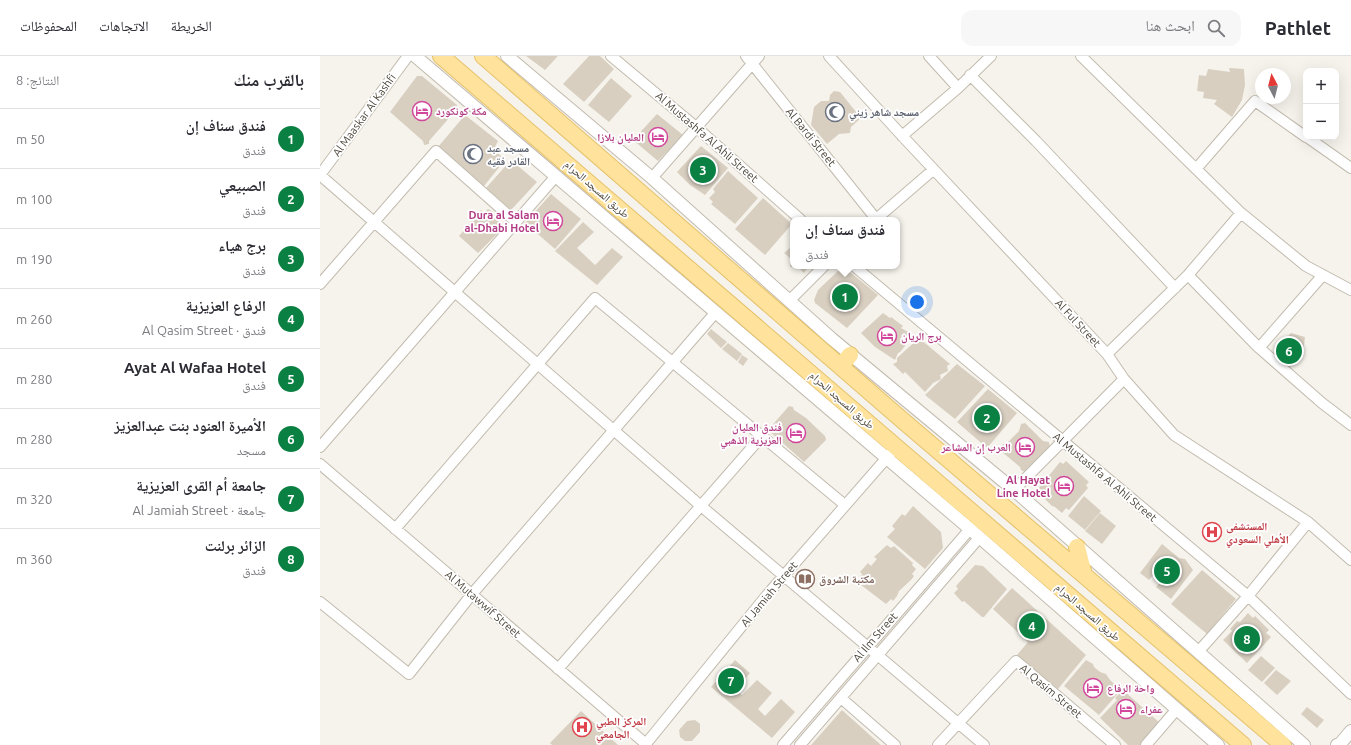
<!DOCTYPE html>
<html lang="ar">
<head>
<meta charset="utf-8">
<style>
  :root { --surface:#fff; --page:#f7f7f7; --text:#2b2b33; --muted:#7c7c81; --line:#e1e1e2; --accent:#0b8043 }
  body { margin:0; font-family:Ubuntu,"Noto Naskh Arabic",sans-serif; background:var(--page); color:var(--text); direction:rtl }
  .controls { position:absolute; right:12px; top:12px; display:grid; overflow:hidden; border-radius:8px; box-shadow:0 4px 16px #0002 }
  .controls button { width:36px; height:36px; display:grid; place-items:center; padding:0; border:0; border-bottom:1px solid var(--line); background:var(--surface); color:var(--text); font:20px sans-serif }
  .compass { position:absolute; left:935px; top:12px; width:36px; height:36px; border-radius:50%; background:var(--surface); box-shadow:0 4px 16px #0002; rotate:353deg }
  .you { position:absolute; left:597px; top:246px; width:14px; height:14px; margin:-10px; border:3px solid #fff; border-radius:50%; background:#1a73e8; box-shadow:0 0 0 6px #1a73e833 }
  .badge { display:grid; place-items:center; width:26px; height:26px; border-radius:50%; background:var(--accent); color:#fff; font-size:13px; font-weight:700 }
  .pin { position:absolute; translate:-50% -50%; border:2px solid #fff; box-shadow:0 1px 4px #0006 }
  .popup { position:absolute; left:470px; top:161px; width:110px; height:52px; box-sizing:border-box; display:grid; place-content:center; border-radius:8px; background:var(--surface); filter:drop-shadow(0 1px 3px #0005); font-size:13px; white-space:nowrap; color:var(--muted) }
  .popup b { font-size:15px; color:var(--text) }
  .popup::after { content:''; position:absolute; left:50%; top:100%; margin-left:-8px; border:8px solid transparent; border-top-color:var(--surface) }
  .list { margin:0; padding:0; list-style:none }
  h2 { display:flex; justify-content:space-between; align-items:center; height:52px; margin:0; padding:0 16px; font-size:17px }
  h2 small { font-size:13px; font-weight:400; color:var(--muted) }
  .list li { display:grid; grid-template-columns:26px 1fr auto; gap:12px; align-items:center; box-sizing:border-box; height:60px; padding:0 16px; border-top:1px solid var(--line) }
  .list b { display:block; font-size:15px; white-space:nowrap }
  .list p { margin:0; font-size:13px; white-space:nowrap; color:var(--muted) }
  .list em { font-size:13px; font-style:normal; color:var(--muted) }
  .icon { flex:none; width:22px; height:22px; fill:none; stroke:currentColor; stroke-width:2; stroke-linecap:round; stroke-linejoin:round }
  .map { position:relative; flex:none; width:1031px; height:689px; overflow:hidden; direction:ltr }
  header { display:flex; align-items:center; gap:24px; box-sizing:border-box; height:56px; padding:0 20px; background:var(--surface); border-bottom:1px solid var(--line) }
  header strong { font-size:19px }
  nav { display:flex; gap:22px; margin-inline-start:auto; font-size:14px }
  .search { width:280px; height:36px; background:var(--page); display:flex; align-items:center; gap:10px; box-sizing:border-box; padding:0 14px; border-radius:12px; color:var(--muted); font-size:15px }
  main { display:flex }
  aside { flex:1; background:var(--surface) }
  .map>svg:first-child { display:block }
</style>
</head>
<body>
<header>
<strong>Pathlet</strong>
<div class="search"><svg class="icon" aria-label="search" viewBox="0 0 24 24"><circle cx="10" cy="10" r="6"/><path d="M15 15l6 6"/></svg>ابحث هنا</div>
<nav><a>الخريطة</a><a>الاتجاهات</a><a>المحفوظات</a></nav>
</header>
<main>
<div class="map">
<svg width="1031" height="689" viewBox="0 0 1031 689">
  <rect width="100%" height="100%" fill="#f6f3ec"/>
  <path fill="#d8cfc1" d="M206,0h32l-13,14z
    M269,0h11l14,13 -30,33 -21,-18z
    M909,12l15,1 1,16 -3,15 -10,17 -18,-13 3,-4 -14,-2 1,-6 -7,-1 2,-16 7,1 2,-7 22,3z
    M97,20h5l35,29v4l-28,32v3l-5,1 -1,-4 -33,-29z
    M291,22l21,18 -23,26 -21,-17z
    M514,35l6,1 21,26 -10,9 -1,6 -11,1 -12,10 -16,-19 3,-18 7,-6h8l1,-6z
    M337,58l26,21 -25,26 -25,-21z
    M145,59l33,26 -4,8 11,11 -21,26 -46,-39z
    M381,90l27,22 -23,27 -15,-10 -13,-13z
    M191,104l26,22 -26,28 -25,-22z
    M408,115l30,27 -23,26 -24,-20 2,-2 -4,-4 6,-6 -2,-3z
    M231,138l30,25 -26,30 -30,-26z
    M443,142l29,26 -27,31 -30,-26z
    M168,153l5,3 1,6 5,4 -3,4 2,7 -20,20 -19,-17 22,-26 3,3z
    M263,166l11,10 -17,16 18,17 17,-17 11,9 -26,28 -42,-34z
    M470,183l3,1v27h-3l1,-8 -7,-6 7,-6z
    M477,210h12l-5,7z
    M520,213l10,3 28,23 -31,33 -32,-25 -1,-3 4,-10z
    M563,257l7,5 1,-1 12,9 -2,2 9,5 -2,2 4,3 -5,5h-3l1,3 -5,6 -2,1 -3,7 -20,-13 -14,-14z
    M391,273l16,13 -6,6 -14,-14z
    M971,277l14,4 -1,8 -13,19 -1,5 -12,-11 2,-13z
    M599,282l31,26 -3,2 1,5 -8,4 1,4 -8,4 -8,9 -20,-20 -2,2 -10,-10 4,-2v-4z
    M408,287l14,11 -5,7 -15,-12z
    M422,299l6,4 -5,7 -5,-4z
    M637,308l28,22 -30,33 -30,-24z
    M668,333l29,24 -30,35 -30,-26z
    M469,350l4,1 1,3 12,8 19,18 1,4 -22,22 -36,-32z
    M705,367l18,18 6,1 1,5 -2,4 -4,1 -17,21 -6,-3 -1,-3 -18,-15 -1,-4 2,-4 5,-2 11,-11 2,-7z
    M746,405l23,21 -3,3 2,3 -19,22 -3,-2 -4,5 -7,-6 -3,-1 -13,-13 1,-2 -2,-2 22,-27 3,2z
    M764,440l17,15 -16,19 -17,-14z
    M593,450l28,26 2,16 -18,21 -38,-32 8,-8 -3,-3 10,-12 3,2z
    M780,457l16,13 -14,18 -17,-13z
    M842,488l17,14 6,1 8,11 -22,29 -15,-12 7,-8 -7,-7 -7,8 -9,-7z
    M567,489l4,3 3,-2 19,17 -1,2 4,4 -4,5 2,2 -3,4 -12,11 -2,5 -4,5 -2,-2 -5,5 -25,-19 1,-2 -4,-4 4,-5 -2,-2 8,-9 3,3 6,-7 -3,-2z
    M655,509l8,1 24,23 -23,28h-2l-18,-16 -2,1 -8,-9 4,-4 -2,-3z
    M882,514l34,29 -29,35 -36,-30z
    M692,532l74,67 -28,34 -41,-34 11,-13 -35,-33z
    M928,557l5,5 2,-2 14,14 -3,3 5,4 -24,26 -24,-23 9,-9 -2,-2 7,-8 3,1z
    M941,600l14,12 -13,14 -14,-12z
    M415,604l15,13 -14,17 6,5 15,-15 15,13 -14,16 7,7 16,-17 14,13 -23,26 -61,-51z
    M766,604l7,4 1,3 6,5 6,2 4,6 11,10 -22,25 -35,-29z
    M956,614l15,11 -14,14 -13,-12z
    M803,634l38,34 -18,21h-15l-28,-27 17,-18 -2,-2z
    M987,651l17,13 -7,8 -16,-14z
    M522,654l39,35h-70z
    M261,655l37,34h-66l-2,-2z
    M375,664l5,4v8l-8,9h-7l-5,-4 -1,-7 8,-9z"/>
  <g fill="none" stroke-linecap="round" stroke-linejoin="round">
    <g stroke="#c2bbae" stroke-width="12">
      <path id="minor" d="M291,0l85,71 105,93
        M426,0l130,163
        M509,0l77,84 201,214 17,25 50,56 134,87 43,38
        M609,0l29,32
        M761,0l160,157 65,53 45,24
        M650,19l66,66 139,147
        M582,80l56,-48 33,-32
        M987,81l44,31
        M876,113l59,-68 51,36
        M0,119l381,331 283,239
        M0,119l88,-119
        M332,122l107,-122
        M555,164l58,-50
        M534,210l394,330 103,98
        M868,219l69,71 65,57 29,22
        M0,228l116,-133 80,71
        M470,244l34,-34
        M939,292l64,-73
        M787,298l81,-79 53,-62
        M0,391l236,-271
        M0,408l326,280
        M694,434l110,-111
        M75,473l200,-231 250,207
        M0,546l89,72 63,-80 244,-282
        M878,596l50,-56 60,-74
        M238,613l204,-233
        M521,642l54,47
        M325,689l122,-150 124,-142
        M463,689l187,-216
        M480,689l179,-207
        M618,689l78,-84 99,84
        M826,689l31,-36"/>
    </g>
    <g stroke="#c2bbae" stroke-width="14">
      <path id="tertiary" d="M95,0l555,473 248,216
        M187,0l145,122 180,161 182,151 290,255
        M1017,689l3,-1 11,-13"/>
    </g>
    <g stroke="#e6c16a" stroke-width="18">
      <path id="primary" d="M121,0l802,689
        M163,0l418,363 382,326
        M521,310l9,-11
        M757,491l7,28"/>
    </g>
    <use href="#minor" stroke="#fff" stroke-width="10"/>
    <use href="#tertiary" stroke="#fff" stroke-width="12"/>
    <use href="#primary" stroke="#ffe39c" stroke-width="16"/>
  </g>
  <defs>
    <g id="hotel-ring" transform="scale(1)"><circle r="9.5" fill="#fff" stroke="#d1479c" stroke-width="1.5"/><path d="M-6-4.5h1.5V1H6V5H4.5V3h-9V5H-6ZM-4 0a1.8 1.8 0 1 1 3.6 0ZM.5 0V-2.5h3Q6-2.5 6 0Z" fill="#d1479c"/></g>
    <g id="mosque-ring" transform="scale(1)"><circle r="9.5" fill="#fff" stroke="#6b7280" stroke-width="1.5"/><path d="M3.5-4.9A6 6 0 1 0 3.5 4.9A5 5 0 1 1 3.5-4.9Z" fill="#6b7280"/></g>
    <g id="hospital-ring" transform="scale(1)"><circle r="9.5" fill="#fff" stroke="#e0444e" stroke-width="1.5"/><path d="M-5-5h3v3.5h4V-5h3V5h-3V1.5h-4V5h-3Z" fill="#e0444e"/></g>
    <g id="library-ring" transform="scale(1)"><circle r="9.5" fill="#fff" stroke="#8d6e63" stroke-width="1.5"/><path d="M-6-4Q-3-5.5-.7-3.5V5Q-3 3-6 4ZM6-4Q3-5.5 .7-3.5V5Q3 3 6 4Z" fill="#8d6e63"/></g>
  </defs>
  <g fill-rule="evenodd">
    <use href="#hotel-ring" x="102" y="55"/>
    <use href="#mosque-ring" x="515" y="56"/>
    <use href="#hotel-ring" x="338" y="81"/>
    <use href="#mosque-ring" x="153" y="98"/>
    <use href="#hotel-ring" x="233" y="165"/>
    <use href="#hotel-ring" x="567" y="280"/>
    <use href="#hotel-ring" x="476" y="377"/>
    <use href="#hotel-ring" x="705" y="391"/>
    <use href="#hotel-ring" x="744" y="430"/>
    <use href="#hospital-ring" x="892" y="476"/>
    <use href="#library-ring" x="485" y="523"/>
    <use href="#hotel-ring" x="773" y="632"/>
    <use href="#hotel-ring" x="806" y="653"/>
    <use href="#hospital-ring" x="262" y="671"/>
  </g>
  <g text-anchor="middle" stroke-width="3.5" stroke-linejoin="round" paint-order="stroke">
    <g font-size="11" font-weight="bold" fill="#b23c85" stroke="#fff" text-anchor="end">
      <text x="116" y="59" text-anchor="start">مكة كونكورد</text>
      <text x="324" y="85">العليان بلازا</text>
      <text x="219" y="163">Dura al Salam<tspan x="219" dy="13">al-Dhabi Hotel</tspan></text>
      <text x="581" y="284" text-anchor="start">برج الريان</text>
      <text x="462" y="375">فندق العليان<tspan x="462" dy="13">العزيزية الذهبي</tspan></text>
      <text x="691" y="395">العرب إن المشاعر</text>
      <text x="730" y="428">Al Hayat<tspan x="730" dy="13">Line Hotel</tspan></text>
      <text x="787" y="636" text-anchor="start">واحة الرفاع</text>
      <text x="820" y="657" text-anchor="start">عفراء</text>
    </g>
    <g font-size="11" font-weight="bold" fill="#5b616d" stroke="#fff" text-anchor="start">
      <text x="529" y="60">مسجد شاهر زيني</text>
      <text x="167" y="96">مسجد عبد<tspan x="167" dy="13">القادر فقيه</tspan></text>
    </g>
    <g font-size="11" fill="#4b4439" stroke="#fff">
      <text transform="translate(44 59) rotate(-54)" y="4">Al Maaskar Al Kashfi</text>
      <text transform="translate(387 81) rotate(41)" y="4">Al Mustashfa Al Ahli Street</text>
      <text transform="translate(491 81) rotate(51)" y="4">Al Bardi Street</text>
      <text transform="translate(277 133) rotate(41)" y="4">طريق المسجد الحرام</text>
      <text transform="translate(758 267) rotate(47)" y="4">Al Ful Street</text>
      <text transform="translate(522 344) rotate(41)" y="4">طريق المسجد الحرام</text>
      <text transform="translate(785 421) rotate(40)" y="4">Al Mustashfa Al Ahli Street</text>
      <text transform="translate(449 538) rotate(-50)" y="4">Al Jamiah Street</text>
      <text transform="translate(163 548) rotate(41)" y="4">Al Mutawwif Street</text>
      <text transform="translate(768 556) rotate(41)" y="4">طريق المسجد الحرام</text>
      <text transform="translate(555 581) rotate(-49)" y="4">Al Ilm Street</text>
      <text transform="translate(731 635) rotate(40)" y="4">Al Qasim Street</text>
    </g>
    <g font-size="11" font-weight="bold" fill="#be3a42" stroke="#fff" text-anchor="start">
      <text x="906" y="474">المستشفى<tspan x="906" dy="13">الأهلي السعودي</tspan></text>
      <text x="276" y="669">المركز الطبي<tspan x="276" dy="13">الجامعي</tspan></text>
    </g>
    <g font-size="11" font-weight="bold" fill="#785e54" stroke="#fff" text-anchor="start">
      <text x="499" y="527">مكتبة الشروق</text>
    </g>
  </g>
</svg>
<div class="controls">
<button>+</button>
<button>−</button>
</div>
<svg class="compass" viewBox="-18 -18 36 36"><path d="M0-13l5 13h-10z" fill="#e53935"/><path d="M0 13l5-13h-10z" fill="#7c7c81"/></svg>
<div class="you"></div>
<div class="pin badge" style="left:525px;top:241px">1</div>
<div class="popup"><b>فندق سناف إن</b>فندق</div>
<div class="pin badge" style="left:667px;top:362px">2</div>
<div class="pin badge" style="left:383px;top:114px">3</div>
<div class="pin badge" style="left:712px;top:570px">4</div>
<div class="pin badge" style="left:847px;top:515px">5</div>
<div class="pin badge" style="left:969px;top:295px">6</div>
<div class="pin badge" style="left:411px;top:625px">7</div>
<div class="pin badge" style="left:927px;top:583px">8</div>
</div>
<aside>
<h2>بالقرب منك<small>النتائج: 8</small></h2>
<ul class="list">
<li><span class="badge">1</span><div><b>فندق سناف إن</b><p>فندق</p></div><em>50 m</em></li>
<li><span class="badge">2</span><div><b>الصبيعي</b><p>فندق</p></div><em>100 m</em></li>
<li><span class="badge">3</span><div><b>برج هياء</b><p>فندق</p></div><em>190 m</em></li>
<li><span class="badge">4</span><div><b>الرفاع العزيزية</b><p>فندق · Al Qasim Street</p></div><em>260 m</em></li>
<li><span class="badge">5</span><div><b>Ayat Al Wafaa Hotel</b><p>فندق</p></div><em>280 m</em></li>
<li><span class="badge">6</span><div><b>الأميرة العنود بنت عبدالعزيز</b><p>مسجد</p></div><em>280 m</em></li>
<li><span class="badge">7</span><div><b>جامعة أم القرى العزيزية</b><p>جامعة · Al Jamiah Street</p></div><em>320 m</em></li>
<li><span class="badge">8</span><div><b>الزائر برلنت</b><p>فندق</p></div><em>360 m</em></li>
</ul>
</aside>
</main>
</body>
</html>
